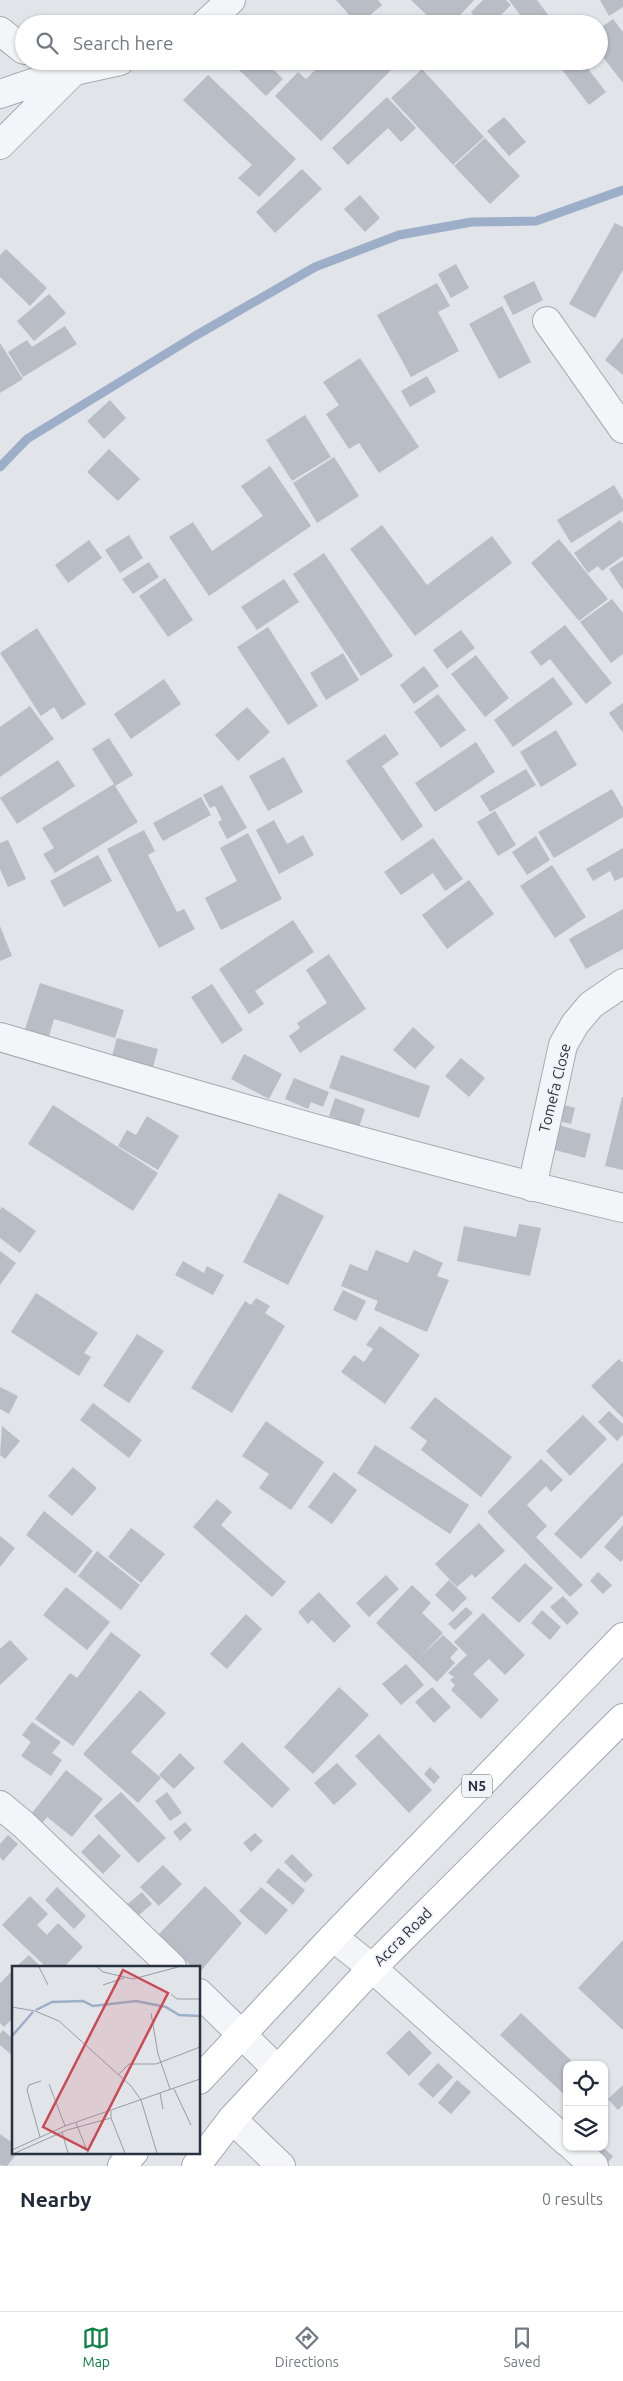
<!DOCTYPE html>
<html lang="en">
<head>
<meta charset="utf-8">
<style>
  :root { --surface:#fff; --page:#f2f2f3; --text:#1f2937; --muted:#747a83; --line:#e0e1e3; --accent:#0b8043 }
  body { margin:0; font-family:Ubuntu,sans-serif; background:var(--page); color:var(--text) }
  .controls { position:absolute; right:15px; bottom:15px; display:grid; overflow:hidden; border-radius:10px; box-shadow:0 1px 4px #0004 }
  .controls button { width:45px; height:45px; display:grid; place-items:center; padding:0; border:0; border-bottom:1px solid var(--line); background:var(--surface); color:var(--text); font:25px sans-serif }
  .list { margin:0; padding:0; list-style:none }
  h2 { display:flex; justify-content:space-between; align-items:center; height:65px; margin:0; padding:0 20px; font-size:21px }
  h2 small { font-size:16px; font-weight:400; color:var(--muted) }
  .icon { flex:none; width:28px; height:28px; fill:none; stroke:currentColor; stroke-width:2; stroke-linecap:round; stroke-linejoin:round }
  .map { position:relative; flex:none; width:623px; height:2166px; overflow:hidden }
  .search { position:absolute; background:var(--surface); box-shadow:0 1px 4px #0004; left:15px; right:15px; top:15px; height:55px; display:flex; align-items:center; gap:12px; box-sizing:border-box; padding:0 18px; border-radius:28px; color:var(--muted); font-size:19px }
  .sheet { height:145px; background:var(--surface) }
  nav { display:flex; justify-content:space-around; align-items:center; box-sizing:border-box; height:70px; border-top:1px solid var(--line); background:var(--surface); font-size:14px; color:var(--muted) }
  nav a { display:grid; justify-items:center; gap:2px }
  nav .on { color:var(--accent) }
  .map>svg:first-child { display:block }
</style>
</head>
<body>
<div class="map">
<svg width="623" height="2166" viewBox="0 0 623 2166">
  <rect width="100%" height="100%" fill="#e1e4e9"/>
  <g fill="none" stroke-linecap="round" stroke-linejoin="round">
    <path stroke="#9dafc8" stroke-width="9" d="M0,467l27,-28 168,-103 120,-69 84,-32 73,-13 64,-1 87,-31"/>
  </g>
  <path fill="#b8bdc6" d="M336,0h42l4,5 -22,19h-3z
    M411,0h63l-22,24h-16z
    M483,0h23l5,5 -19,19h-10l-11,-12z
    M509,0h28l18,24h-28z
    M600,0h23v7l-14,9z
    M613,19l10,13v51l-24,-31v-23z
    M246,61h19l18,18 -17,17 -28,-27z
    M324,61h60l8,8 -71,72 -46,-45 23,-24 8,7z
    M568,61h14l24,31 -17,13 -29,-38z
    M422,69l62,68 -31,28 -62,-67z
    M208,75l88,84 -37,38 -21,-19 14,-13 -69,-65z
    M387,97l29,31 -15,14 -13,-14 -40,37 -16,-17z
    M504,117l22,25 -17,14 -22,-25z
    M485,138l35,38 -30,28 -36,-38z
    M302,169l20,20 -47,44 -19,-21z
    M360,195l20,23 -15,14 -21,-23z
    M615,223l8,4v43l-28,48 -26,-14z
    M6,249l41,39 -17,18 -30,-29v-22z
    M456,264l13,24 -18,10 -13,-24z
    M534,281l9,19 -30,15 -10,-19z
    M437,283l13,23 -12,6 21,39 -48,26 -34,-62z
    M49,294l17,19 -32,28 -17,-20z
    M502,306l29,56 -32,17 -30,-55z
    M65,326l12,18 -54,33 -15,-25 19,-12 5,7z
    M623,337v38l-18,-15z
    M0,343l23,36 -23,14z
    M360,358l59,89 -40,26 -20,-30 -10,6 -23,-35 13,-9 -16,-23z
    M427,376l9,16 -26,15 -9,-16z
    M110,400l16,18 -22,21 -17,-18z
    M305,415l26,42 -39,24 -26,-41z
    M109,449l31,30 -22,22 -31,-29z
    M334,457l25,39 -42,27 -24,-40z
    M270,466l41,60 -102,70 -40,-59 24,-15 19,29 51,-35 -22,-30z
    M614,485l9,15v11l-52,32 -14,-23z
    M620,520l3,4v32l-21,15 -4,-5 -10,7 -14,-20z
    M382,525l45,60 65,-49 20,27 -97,73 -65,-87z
    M129,535l14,23 -23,15 -15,-23z
    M559,539l49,60 -29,22 -48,-58z
    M89,540l13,18 -34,25 -13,-18z
    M324,553l69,103 -32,20 -68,-102z
    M623,560v30l-14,-21z
    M149,562l10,15 -26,17 -11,-15z
    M165,578l28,42 -25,17 -29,-41z
    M284,579l15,23 -42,28 -16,-23z
    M612,599l11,14v41l-12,9 -31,-41z
    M565,625l47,58 -26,21 -36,-45 -9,7 -11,-14z
    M268,627l50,79 -30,19 -51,-78z
    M37,628l49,76 -24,16 -8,-13 -13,9 -41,-63z
    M461,630l14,18 -28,21 -14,-19z
    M343,653l16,27 -33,20 -16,-27z
    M476,655l33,43 -24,19 -34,-43z
    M424,666l15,20 -25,18 -14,-19z
    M553,677l20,27 -60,43 -19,-27z
    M164,679l17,25 -50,35 -17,-25z
    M438,694l28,36 -25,18 -27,-36z
    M623,703v30l-14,-20z
    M30,706l24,33 -54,38v-50z
    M247,707l23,25 -32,29 -23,-26z
    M556,730l21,35 -36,22 -21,-35z
    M385,734l14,20 -17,12 41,60 -21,15 -56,-80z
    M109,738l24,37 -18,11 23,36 -83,51 -12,-19 11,-6 -12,-20 72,-44 -22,-35z
    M476,742l19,30 -60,40 -20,-29z
    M284,757l19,35 -35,19 -19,-35z
    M58,760l17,26 -58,38 -17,-26z
    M526,769l10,16 -46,27 -10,-16z
    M222,785l25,43 -20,11 -9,-17 4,-2 -7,-14 -5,2 -7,-13z
    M612,789l11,19v9l-69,41 -16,-26z
    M201,797l10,18 -48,26 -10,-18z
    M495,811l21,34 -18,11 -21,-34z
    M274,820l13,24 16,-9 11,20 -35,19 -23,-44z
    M144,830l11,21 -7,4 29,57 7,-3 11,20 -36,19 -52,-99z
    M248,833l34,66 -61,31 -16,-32 32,-17 -17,-33z
    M536,836l14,24 -23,15 -15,-23z
    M433,838l30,41 -18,12 -12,-18 -32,22 -17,-23z
    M8,840l18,39 -18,8 -8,-18v-26z
    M623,848v29l-8,4 -5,-10 -17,10 -7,-12z
    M98,855l14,26 -48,26 -14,-26z
    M552,865l34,52 -31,21 -35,-52z
    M469,880l25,34 -47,35 -25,-34z
    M623,909v40l-37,20 -17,-30z
    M293,920l21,32 -59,39 9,13 -15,10 -30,-45z
    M0,926l12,30 -12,5z
    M329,954l37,55 -66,44 -11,-17 11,-8 -3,-5 30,-20 -21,-33z
    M40,983l84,27 -9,28 -61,-19 -5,17 -24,-7z
    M212,984l31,46 -21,14 -31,-47z
    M413,1027l22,20 -20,22 -22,-19z
    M117,1038l41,11 -5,18 -41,-11z
    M244,1054l38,20 -13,25 -38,-20z
    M341,1055l89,31 -11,32 -90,-30z
    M461,1058l24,20 -16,19 -24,-21z
    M294,1078l35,14 -6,15 -12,-5 -3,7 -23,-10z
    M622,1097h1v73l-18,-4z
    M335,1098l30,11 -6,18 -30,-11z
    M557,1103l18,5 -4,16 -19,-5z
    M53,1105l105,68 -25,38 -105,-67z
    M147,1116l32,20 -21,34 -40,-24 9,-16 9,5z
    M551,1123l40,11 -6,24 -41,-11z
    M279,1193l45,23 -36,69 -45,-23z
    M2,1207l34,24 -16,22 -20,-15v-28z
    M519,1224l22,4 -11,48 -73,-15 7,-35 52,11z
    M376,1250l32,13 6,-13 29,13 -6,13 12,4 -22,52 -53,-22 4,-9 -37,-15 9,-22 17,7z
    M0,1251l16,12 -16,22z
    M183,1261l21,12 3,-7 17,9 -11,20 -38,-20z
    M343,1290l23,11 -10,20 -23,-11z
    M36,1293l62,40 -14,20 7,4 -12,19 -68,-44z
    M256,1298l14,8 -5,7 20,13 -53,87 -41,-25 54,-87 6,4z
    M380,1326l40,29 -35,49 -44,-32 13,-17 10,7 9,-13 -7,-4z
    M137,1334l27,17 -35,52 -26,-17z
    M619,1359l4,4v55l-32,-32z
    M0,1387l18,9 -9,18 -9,-5z
    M435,1397l77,60 -31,40 -60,-47 6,-9 -17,-13z
    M93,1403l49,37 -13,18 -49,-38z
    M609,1411l14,13v11l-6,6 -19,-19z
    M583,1415l24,24 -37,37 -24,-25z
    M266,1421l58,41 -33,48 -32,-22 10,-14 -27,-18z
    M2,1426l18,15 -15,18 -5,-4z
    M375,1445l94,60 -19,29 -93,-61z
    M541,1459l22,21 -12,12 -5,-6 -19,19 20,21 -11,11 47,48 -13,12 -83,-85z
    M623,1462v53l-42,44 -27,-25z
    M73,1467l24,21 -25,28 -24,-20z
    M334,1472l23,18 -25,34 -24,-17z
    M217,1499l15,13 -11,13 65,57 -14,15 -79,-70z
    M44,1511l49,40 -18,23 -49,-39z
    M479,1523l26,28 -30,27 -3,-4 -15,13 -22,-23z
    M623,1525v34l-2,3 -17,-15z
    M131,1528l34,26 -24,29 -33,-26z
    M0,1536l15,12 -15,19z
    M97,1551l43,34 -19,25 -43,-34z
    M525,1563l28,25 -34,35 -28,-25z
    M598,1572l14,13 -9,9 -13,-13z
    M386,1575l13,14 -30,28 -13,-14z
    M449,1580l18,18 -14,14 -18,-17z
    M412,1585l19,18 -9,10 21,20 -24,25 24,-23 15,14 -8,9 5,5 -18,19 -61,-59z
    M66,1587l44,35 -23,28 -44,-35z
    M319,1592l32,34 -17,17 -22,-23 -4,4 -10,-12z
    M563,1596l16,17 -12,12 -17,-18z
    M466,1607l7,6 -18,17 -7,-6z
    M542,1610l19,17 -11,13 -19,-17z
    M483,1613l42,42 -20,20 -16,-16 -16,15 26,26 -18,19 -30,-29 4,-5 -5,-5 4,-3 -6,-4 19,-18 -13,-13z
    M246,1614l16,15 -35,40 -17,-15z
    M111,1632l30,23 -68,91 -38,-27 35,-46 7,5z
    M10,1640l18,19 -28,26v-36z
    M406,1664l18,21 -23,20 -19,-21z
    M339,1687l30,28 -56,59 -29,-27z
    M432,1687l19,20 -17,16 -19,-21z
    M140,1690l26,23 -35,39 30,26 -23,25 -55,-49z
    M32,1722l29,20 -9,11 10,7 -11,16 -30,-20 10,-14 -9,-7z
    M379,1734l53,56 -23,23 -54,-57z
    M242,1742l48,47 -18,19 -49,-46z
    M180,1753l15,15 -21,21 -15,-14z
    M337,1763l20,21 -23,21 -20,-22z
    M430,1767l10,10 -6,7 -10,-10z
    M66,1770l37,29 -31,38 -25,-20 -8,10 -11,-9z
    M121,1792l45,46 -28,25 -44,-47z
    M167,1792l15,21 -12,8 -15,-20z
    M185,1822l7,8 -12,11 -7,-9z
    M255,1833l8,8 -12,11 -8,-9z
    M99,1834l22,22 -18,18 -22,-22z
    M8,1835l10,9 -15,17 -3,-4v-13z
    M292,1854l21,21 -8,8 -21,-21z
    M163,1865l19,19 -23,22 -19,-19z
    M278,1868l27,22 -12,15 -27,-23z
    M205,1886l37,37 -43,50v-6h-7l-33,-33z
    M57,1887l29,29 -12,13 -29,-29z
    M261,1887l27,23 -22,25 -27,-24z
    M142,1892l10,12 -19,16 -10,-12z
    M30,1896l18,18 -11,11 10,10 11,-12 25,24 -19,20h-18l-44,-42z
    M623,1940v90l-45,-42z
    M29,1955l12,12h-25z
    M14,1969v48l-10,10 -4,-4v-40z
    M521,2013l55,52h-9v32l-67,-62z
    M3,2030l11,10v17l-14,-12v-11z
    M409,2030l23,23 -23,23 -23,-23z
    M438,2063l15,14 -20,21 -15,-14z
    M457,2080l14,12 -20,22 -13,-11z
    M623,2085v20l-5,5 -10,-11z
    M0,2134l14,10v8h4l-11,14 -7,-1z
    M586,2147h16l11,9 -6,8z"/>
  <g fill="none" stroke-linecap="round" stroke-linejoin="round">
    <g stroke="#a6abb3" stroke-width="30">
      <path id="minor" d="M205,24l26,-24
        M0,31l24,19
        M0,94l56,-19 64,-14
        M0,145l73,-73
        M547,321l76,108
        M0,1037c206,61 413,122 623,171
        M532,1187l31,-142 12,-21 16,-19 32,-22
        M0,1805l23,19 149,143
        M333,1937l39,31 195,174
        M199,1993l78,76
        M232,2119l49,47
        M573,2147l21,19"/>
    </g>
    <g stroke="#a1a7b4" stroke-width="30">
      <path id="major" d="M199,2080l134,-143 290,-300
        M122,2166l12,-14
        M196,2166l36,-47 140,-151 251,-250"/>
    </g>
    <use href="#minor" stroke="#f4f5f8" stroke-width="28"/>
    <use href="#major" stroke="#fff" stroke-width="28"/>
  </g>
  <g text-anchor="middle" stroke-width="4" stroke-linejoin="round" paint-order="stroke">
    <rect fill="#f1f3f7" stroke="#666b77" stroke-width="1" x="462" y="1774.5" width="30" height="23" rx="4"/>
    <g font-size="14" font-weight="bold" fill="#2a3140">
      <text x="477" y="1791">N5</text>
    </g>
    <g font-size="15" fill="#2a3140" stroke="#f1f3f7">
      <text transform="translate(555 1088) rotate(-76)" y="5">Tomefa Close</text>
      <text transform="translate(403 1937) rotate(-45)" y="5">Accra Road</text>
    </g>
  </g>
  <g transform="translate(12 1966)">
    <rect width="188" height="188" fill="#e1e4e9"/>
    <path fill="none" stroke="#9dafc8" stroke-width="2.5" d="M24,44l16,-8 31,-1 10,5 43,-5 30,6 13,8 21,1M0,70l21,-24"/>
    <path fill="none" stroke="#989ca5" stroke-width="1" d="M27,1l9,18M85,1l6,5 30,7 45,-12M91,19l21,-7M159,28l6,5h23M0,41l23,4 24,10 72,65 10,14 16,53M139,47l7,41 12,35M106,109l11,-11h27l44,-17M37,118l16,42M162,123l17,36M148,127l3,16M99,152l14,35M64,157l12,30M50,166l6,21M28,171l-13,-47 2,-5 12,-4M0,184l53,-24 135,-47M3,187l52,-23 44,-12v-7"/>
    <path fill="#c94b56" fill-opacity="0.15" stroke="#c94b56" stroke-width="2.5" d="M111,4l45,23 -80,157 -45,-23z"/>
    <rect width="188" height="188" fill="none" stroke="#2a3140" stroke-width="2.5"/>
  </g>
</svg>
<div class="controls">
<button><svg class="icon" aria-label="locate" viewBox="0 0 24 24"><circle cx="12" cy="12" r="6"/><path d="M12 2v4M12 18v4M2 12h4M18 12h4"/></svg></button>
<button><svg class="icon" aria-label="layers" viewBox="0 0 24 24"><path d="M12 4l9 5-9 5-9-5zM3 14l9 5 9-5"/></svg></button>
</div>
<div class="search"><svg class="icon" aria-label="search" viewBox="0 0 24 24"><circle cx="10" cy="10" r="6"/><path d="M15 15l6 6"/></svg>Search here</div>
</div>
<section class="sheet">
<h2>Nearby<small>0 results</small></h2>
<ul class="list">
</ul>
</section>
<nav>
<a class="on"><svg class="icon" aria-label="map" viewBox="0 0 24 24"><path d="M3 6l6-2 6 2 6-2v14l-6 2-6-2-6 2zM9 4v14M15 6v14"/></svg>Map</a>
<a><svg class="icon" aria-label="directions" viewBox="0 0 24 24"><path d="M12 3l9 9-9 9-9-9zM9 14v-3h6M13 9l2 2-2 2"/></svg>Directions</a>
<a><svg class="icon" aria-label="saved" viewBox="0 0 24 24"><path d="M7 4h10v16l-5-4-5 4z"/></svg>Saved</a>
</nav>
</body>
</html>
